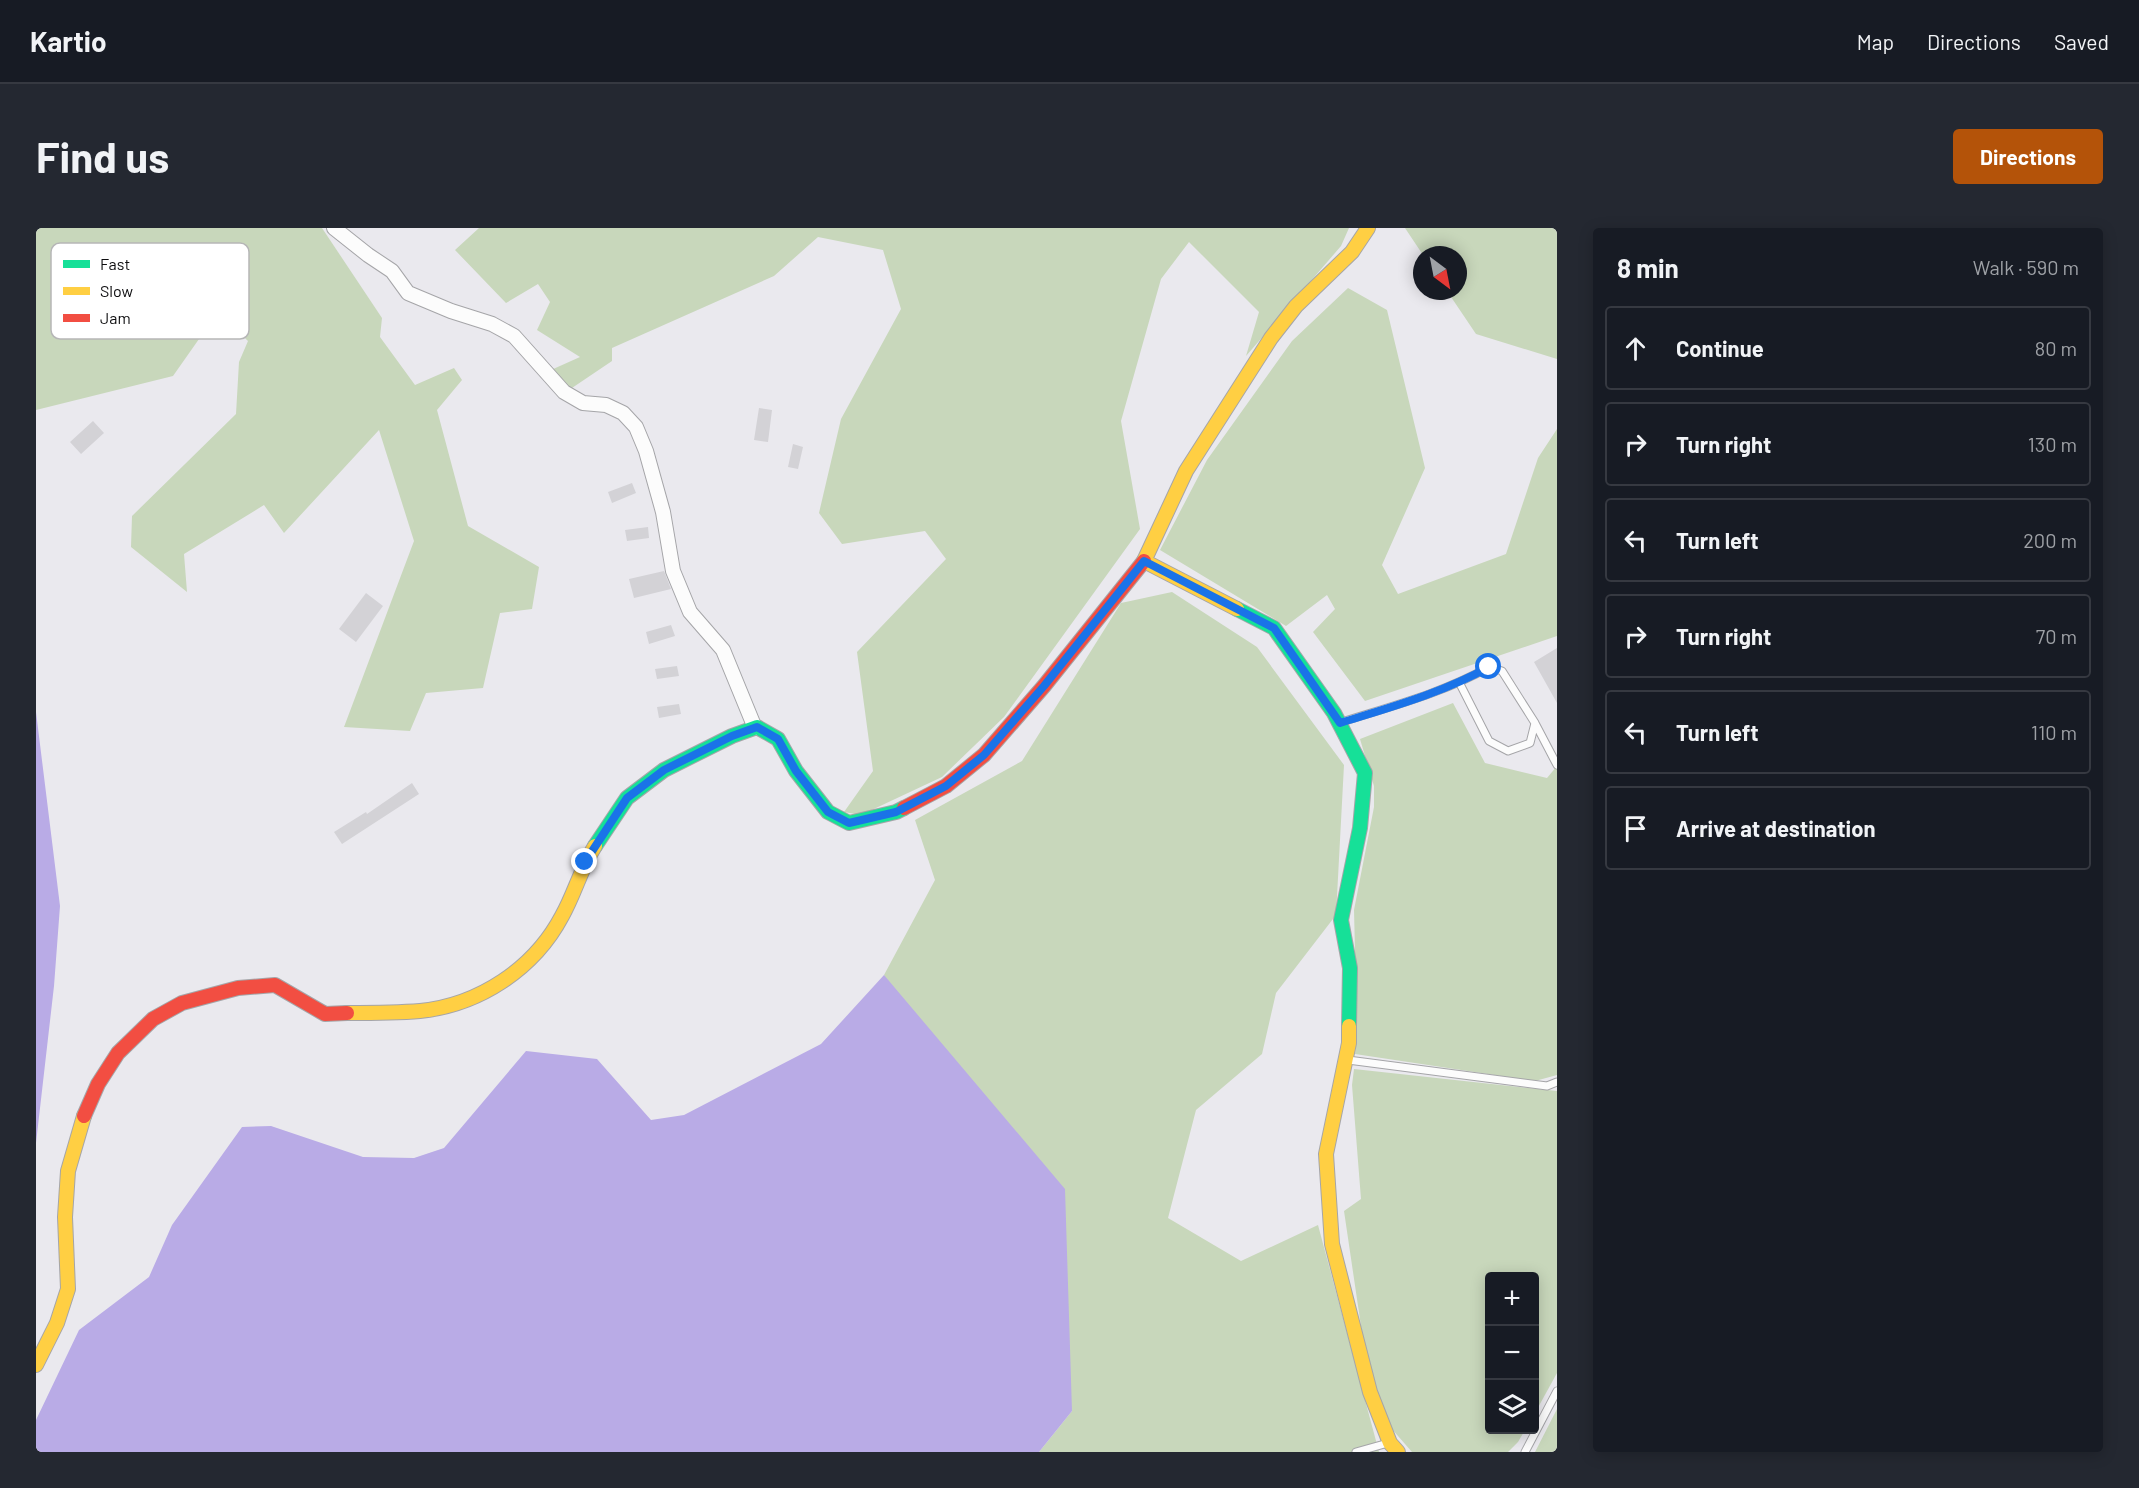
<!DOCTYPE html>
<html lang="en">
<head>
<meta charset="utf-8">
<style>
  :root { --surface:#171b24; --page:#242831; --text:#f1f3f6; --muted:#9ea1a6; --line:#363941; --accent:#b45309 }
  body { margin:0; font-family:Barlow,sans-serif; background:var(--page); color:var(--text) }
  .controls { position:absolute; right:18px; bottom:18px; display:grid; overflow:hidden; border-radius:6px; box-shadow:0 3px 15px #0003 }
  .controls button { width:54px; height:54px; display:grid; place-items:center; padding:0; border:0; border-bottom:2px solid var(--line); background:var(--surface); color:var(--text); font:30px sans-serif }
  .compass { position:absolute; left:1377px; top:18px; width:54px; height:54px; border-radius:50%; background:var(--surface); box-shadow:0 3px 15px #0003; rotate:148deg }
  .stop { position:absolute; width:18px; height:18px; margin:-14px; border:4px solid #1a73e8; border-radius:50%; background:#fff }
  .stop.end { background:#1a73e8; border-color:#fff; box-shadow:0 2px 6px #0008 }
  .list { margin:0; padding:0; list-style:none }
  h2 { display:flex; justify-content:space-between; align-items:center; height:78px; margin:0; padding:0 24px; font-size:26px }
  h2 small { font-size:20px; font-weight:400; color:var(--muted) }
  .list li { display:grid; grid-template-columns:39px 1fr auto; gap:18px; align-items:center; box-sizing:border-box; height:84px; margin:0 12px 12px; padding:0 12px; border:2px solid var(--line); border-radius:6px }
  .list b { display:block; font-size:22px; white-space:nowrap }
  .list em { font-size:20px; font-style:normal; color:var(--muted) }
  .icon { flex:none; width:33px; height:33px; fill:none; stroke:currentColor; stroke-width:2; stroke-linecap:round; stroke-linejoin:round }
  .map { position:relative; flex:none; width:1521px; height:1224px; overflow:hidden; border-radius:6px }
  header { display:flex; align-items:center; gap:36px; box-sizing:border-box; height:84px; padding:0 30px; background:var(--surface); border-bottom:2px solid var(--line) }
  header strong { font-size:28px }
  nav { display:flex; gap:33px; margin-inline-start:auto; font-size:21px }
  .intro { display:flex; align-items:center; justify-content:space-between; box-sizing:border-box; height:144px; padding:0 36px }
  h1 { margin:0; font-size:42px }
  .button { padding:15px 27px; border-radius:6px; background:var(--accent); color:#fff; font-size:21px; font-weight:700 }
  main { display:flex; gap:36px; padding:0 36px }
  aside { flex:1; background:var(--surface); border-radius:6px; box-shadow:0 3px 15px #0003 }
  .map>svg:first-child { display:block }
</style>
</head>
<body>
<header>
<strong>Kartio</strong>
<nav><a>Map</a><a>Directions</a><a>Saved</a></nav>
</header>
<div class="intro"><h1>Find us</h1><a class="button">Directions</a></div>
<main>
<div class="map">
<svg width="1521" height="1224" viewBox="0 0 1521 1224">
  <rect width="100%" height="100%" fill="#eae9ee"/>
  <path fill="#c8d7bb" d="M0,0h286l60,90 -2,19 35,48 39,-17 8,12 -25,30 31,116 71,41 -7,42 -32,4 -17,75 -57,5 -16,38 -66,-4 70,-186 -35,-111 -95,103 -20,-28 -80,49 3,38 -56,-45 1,-31 104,-102 3,-52 9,-21 -30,-29 -45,64 -137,34z
    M443,0h870l-8,18 -95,110 13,-44 -70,-70 -28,37 -40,142 19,108 -136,188 -62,60 -81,38 -17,-3 29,-41 -16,-119 89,-93 -21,-28 -83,13 -23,-31 22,-94 60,-110 -18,-59 -65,-13 -44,39 -162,72v13l-43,29 -18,-20 29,-13 -43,-27 13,-28 -12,-18 -32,19 -51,-53z
    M1369,0h152v131l-81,-25 -29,-43h11v-36h-35z
    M1312,60l39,22 38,158 -43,97 16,29 108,-40 32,-96 19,-29v207l-192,65 -52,-69 22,-23 -8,-14 -41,31 -126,-76 47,-90 85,-119z
    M1136,364l85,55 87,118 -8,150 -60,78 -14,61 -66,56 -28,108 73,43 77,-36 61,227h-340l33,-41 -188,-436 51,-95 -20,-60 107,-59 99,-158z
    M1417,475l32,60 62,15 10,-12v309l-22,6 -180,-27 2,-20 -3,-124 20,-103v-21l-14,-47z
    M1318,841l203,22v282l-22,40 -1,-137h-44v154h35l-7,12 -10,10h-96l-21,-24 -25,-68 -22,-149 17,-12 -9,-114z
    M1521,1181v43h-22z"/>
  <path fill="#b9abe6" d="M0,484l24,194 -6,80 -18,157z
    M848,747l181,214 7,222 -33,41h-1003v-32l43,-90 70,-53 23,-52 70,-98 29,-1 92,31 51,1 30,-10 82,-97 71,8 54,61 33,-5 137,-71z"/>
  <path fill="#d3d2d6" d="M723,180l13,2 -4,32 -14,-2z
    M57,193l11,12 -23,21 -11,-12z
    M757,216l10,3 -5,22 -10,-2z
    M596,255l4,10 -24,10 -4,-11z
    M612,299l1,11 -22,3 -2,-11z
    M628,343l7,18 -37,9 -5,-19z
    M330,365l17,13 -27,36 -17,-13z
    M635,397l4,11 -26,8 -3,-12z
    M1521,420v55l-23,-41z
    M641,438l2,10 -22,3 -2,-10z
    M643,476l2,10 -22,4 -2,-11z
    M376,555l7,11 -77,50 -8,-12 32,-20 1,2z"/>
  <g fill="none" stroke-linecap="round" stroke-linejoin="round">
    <g stroke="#a5a5a8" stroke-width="9">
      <path id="lane" d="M1306,494c50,-16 101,-29 147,-55l13,4 33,52 -5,20 -22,8 -19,-10 -30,-59
        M1499,495l22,42
        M1312,832l199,26 10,-4
        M1320,1224l32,-9
        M1489,1224l32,-61"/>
    </g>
    <g stroke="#a5a5a8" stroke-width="16">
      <path id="street" d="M298,0l34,27 24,16 16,22 43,18 41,13 22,12 50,56 19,11 23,2 17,8 13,14 10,24 17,61 10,59 17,41 33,38 32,78"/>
    </g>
    <g stroke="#a5a5a8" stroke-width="16">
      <path id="fast" d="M1201,381l37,19 60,85 31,60 -5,55 -19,92 9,48 -1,58
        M559,618l32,-48 37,-28 68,-34 25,-9 21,12 18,32 32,41 21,11 47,-11 8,-4"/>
    </g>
    <g stroke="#a5a5a8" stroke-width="16">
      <path id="slow" d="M1201,381l-93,-48 42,-90 85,-133 25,-32 56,-54 16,-24
        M311,785c24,0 49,0 73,-2 59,-6 114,-42 142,-95 13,-23 19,-48 33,-70
        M1313,798v17l-23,111 6,90 38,148 20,51 8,9
        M0,1137l21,-42 11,-34 -3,-72 3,-46 16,-55"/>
    </g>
    <g stroke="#a5a5a8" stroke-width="16">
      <path id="jam" d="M868,580l42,-22 38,-31 60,-69 100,-125
        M48,888l14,-32 20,-31 35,-34 29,-16 56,-15 37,-3 50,29 22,-1"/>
    </g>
    <use href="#lane" stroke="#fcfcfc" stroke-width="7"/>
    <use href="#street" stroke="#fcfcfc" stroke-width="14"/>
    <use href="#fast" stroke="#16e098" stroke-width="14"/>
    <use href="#slow" stroke="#ffcf43" stroke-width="14"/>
    <use href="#jam" stroke="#f24e42" stroke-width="14"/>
  </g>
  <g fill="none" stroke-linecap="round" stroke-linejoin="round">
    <path stroke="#1a73e8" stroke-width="8" d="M549,634l42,-64 37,-28 68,-34 25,-9 21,12 18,32 32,41 21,11 47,-11 50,-26 38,-31 60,-69 100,-125 130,67 66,95c51,-16 102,-30 149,-56"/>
  </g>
  <rect x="15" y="15" width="198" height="96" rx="9" fill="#fff" stroke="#b6b6b7" stroke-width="1.5"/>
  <rect x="27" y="32" width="27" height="8" fill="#16e098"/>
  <rect x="27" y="59" width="27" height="8" fill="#ffcf43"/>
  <rect x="27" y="86" width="27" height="8" fill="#f24e42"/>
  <g font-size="16" fill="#0d0d0f">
    <text x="64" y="42">Fast</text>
    <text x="64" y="69">Slow</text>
    <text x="64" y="96">Jam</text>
  </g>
</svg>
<div class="controls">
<button>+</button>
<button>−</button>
<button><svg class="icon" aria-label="layers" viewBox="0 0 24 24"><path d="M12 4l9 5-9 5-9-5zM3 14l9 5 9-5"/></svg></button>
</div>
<svg class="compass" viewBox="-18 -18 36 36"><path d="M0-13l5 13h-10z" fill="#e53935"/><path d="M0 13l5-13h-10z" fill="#9ea1a6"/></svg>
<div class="stop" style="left:1453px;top:439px"></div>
<div class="stop end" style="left:549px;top:634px"></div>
</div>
<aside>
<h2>8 min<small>Walk · 590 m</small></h2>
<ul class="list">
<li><svg class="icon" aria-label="ahead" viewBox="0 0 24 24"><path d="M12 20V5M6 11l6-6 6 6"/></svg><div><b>Continue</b></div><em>80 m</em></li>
<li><svg class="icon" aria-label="right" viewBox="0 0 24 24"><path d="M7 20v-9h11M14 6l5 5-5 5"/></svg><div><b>Turn right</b></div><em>130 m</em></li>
<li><svg class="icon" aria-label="left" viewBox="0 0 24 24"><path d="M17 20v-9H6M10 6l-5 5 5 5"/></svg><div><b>Turn left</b></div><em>200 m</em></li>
<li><svg class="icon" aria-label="right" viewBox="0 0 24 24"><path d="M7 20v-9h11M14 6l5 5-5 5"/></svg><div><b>Turn right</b></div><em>70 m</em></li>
<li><svg class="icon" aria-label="left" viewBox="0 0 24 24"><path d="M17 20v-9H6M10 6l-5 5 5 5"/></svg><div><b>Turn left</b></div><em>110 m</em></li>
<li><svg class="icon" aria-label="arrive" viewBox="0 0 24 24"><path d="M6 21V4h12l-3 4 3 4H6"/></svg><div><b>Arrive at destination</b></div></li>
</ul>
</aside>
</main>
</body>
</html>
